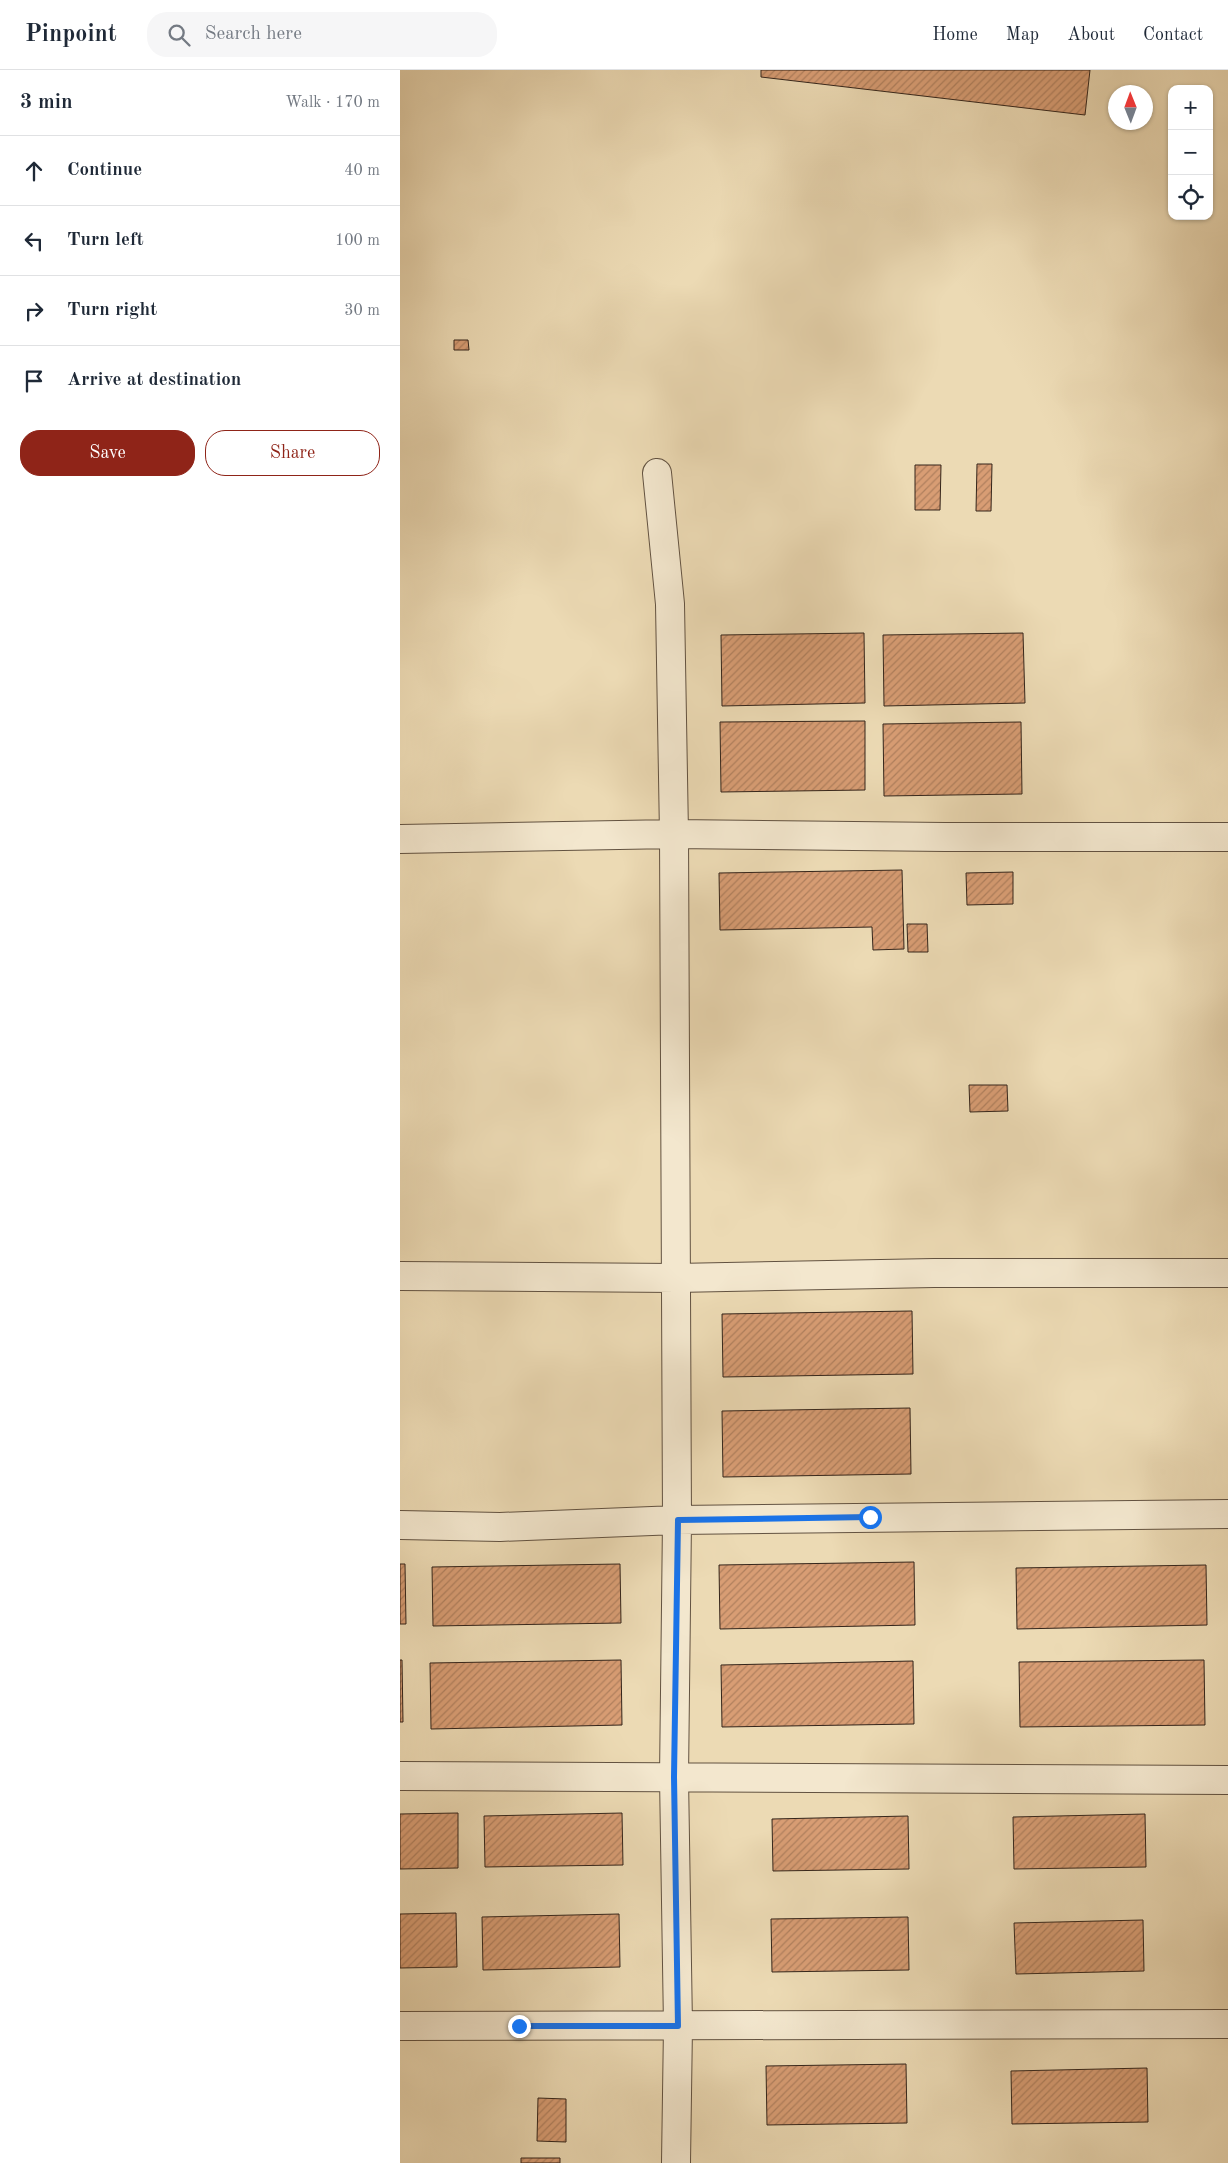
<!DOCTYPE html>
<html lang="en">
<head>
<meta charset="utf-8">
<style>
  :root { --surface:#fff; --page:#f6f6f7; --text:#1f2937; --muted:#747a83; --line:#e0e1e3; --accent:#8f2418 }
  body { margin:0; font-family:"Old Standard TT",serif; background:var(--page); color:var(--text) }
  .controls { position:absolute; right:15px; top:15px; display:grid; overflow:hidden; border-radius:10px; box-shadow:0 1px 4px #0004 }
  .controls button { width:45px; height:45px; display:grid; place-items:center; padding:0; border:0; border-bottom:1px solid var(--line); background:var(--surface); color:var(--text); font:25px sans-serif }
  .compass { position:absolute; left:708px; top:15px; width:45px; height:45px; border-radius:50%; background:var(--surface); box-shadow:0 1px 4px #0004; rotate:359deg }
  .stop { position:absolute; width:15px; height:15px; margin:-11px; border:4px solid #1a73e8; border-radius:50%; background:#fff }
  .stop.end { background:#1a73e8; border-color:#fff; box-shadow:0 1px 5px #0008 }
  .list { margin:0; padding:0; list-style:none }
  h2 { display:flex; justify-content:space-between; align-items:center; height:65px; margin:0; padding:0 20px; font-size:21px }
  h2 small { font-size:16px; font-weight:400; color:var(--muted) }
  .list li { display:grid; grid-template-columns:32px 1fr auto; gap:15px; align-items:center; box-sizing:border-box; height:70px; padding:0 20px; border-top:1px solid var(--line) }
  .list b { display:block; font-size:19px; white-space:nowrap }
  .list em { font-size:16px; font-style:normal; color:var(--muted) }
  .actions { display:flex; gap:10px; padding:15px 20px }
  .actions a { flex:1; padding:11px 0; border:1px solid var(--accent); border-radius:20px; text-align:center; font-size:18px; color:var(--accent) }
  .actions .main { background:var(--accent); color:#fff }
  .icon { flex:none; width:28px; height:28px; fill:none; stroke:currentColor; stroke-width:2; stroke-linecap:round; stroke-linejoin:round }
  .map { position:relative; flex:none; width:828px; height:2093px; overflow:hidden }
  header { display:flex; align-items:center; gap:30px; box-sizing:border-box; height:70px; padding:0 25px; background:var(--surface); border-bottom:1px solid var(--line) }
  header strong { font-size:24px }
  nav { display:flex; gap:28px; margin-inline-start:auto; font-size:18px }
  .search { width:350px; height:45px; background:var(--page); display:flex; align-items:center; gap:12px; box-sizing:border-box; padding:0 18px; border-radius:20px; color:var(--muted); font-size:19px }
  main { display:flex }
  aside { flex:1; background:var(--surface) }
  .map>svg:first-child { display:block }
</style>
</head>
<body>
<header>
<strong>Pinpoint</strong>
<div class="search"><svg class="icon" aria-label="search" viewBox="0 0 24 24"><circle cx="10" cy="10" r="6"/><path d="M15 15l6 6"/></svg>Search here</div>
<nav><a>Home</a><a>Map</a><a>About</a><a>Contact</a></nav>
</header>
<main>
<aside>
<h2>3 min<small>Walk · 170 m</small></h2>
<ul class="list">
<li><svg class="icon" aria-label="ahead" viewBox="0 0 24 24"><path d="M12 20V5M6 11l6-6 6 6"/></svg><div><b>Continue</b></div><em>40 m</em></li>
<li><svg class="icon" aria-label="left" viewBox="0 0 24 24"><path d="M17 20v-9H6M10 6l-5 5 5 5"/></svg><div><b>Turn left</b></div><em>100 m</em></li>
<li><svg class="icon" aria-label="right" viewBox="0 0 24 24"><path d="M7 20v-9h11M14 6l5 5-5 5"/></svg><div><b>Turn right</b></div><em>30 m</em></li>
<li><svg class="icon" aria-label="arrive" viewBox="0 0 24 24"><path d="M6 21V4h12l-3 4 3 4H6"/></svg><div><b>Arrive at destination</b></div></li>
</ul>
<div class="actions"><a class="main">Save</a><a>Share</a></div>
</aside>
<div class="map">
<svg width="828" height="2093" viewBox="0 0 828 2093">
  <defs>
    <pattern id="building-hatch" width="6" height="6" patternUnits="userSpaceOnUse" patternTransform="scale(1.25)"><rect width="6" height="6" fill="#d89d74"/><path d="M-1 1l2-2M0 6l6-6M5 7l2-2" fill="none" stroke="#b0805e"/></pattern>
  </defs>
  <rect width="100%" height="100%" fill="#ecdab4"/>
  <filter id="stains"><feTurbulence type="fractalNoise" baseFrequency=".004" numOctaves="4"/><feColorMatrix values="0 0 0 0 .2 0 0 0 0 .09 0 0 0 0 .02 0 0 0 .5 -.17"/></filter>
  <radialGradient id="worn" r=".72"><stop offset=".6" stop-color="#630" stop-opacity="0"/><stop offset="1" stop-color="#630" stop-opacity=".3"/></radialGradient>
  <path fill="url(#building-hatch)" stroke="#34251b" d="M361,0h329l-5,45 -324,-38z
    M54,270h14l1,10h-15z
    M577,394h15l-1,47h-15z
    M515,395h26l-1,45h-25z
    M464,563l1,70 -143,3 -1,-71z
    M623,563l2,70 -141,3 -1,-71z
    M465,651v69l-144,2 -1,-70z
    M621,652l1,72 -138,2 -1,-72z
    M502,800l2,79 -31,1 -1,-23 -152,3 -1,-57z
    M613,802v32l-46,1 -1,-32z
    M507,854h20l1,28h-20z
    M569,1015h38l1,26 -38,1z
    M512,1241l1,63 -190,3 -1,-63z
    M510,1338l1,66 -188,3 -1,-66z
    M514,1492l1,63 -195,4 -1,-64z
    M0,1494h5l1,60h-6z
    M220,1494l1,59 -188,3 -1,-59z
    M806,1495l1,60 -190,4 -1,-61z
    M0,1590h2l1,62h-3z
    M221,1590l1,65 -191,4 -1,-66z
    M804,1590l1,65 -185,2 -1,-65z
    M513,1591l1,63 -192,3 -1,-62z
    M58,1743v55l-58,1v-55z
    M222,1743l1,52 -138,2 -1,-51z
    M745,1744l1,53 -132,2 -1,-52z
    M508,1746l1,53 -136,2 -1,-52z
    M56,1843l1,54 -57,1v-54z
    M219,1844l1,53 -137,3 -1,-53z
    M508,1847l1,53 -137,2 -1,-53z
    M743,1850l1,51 -128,3 -2,-51z
    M506,1994l1,59 -140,2 -1,-59z
    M747,1998l1,54 -136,2 -1,-53z
    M138,2028l28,1v43l-29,-1z
    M121,2088h39v5h-39z"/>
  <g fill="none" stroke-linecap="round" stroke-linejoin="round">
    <g stroke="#625241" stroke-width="30">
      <path id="street" d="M257,403l13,131 4,230 3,686 -3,257 4,249 -2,137
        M0,769l274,-5 271,3h283
        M0,1206l276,2 258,-5h294
        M0,1455l100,2 177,-7 551,-6
        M0,1706l828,4
        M0,1956l828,-2"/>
    </g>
    <use href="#street" stroke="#f3e7ce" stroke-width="28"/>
  </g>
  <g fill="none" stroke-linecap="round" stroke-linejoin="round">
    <path stroke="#1a73e8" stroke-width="6" d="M119,1956h159l-4,-249 4,-257 192,-3"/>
  </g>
  <rect width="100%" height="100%" filter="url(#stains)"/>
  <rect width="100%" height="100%" fill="url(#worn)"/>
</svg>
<div class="controls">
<button>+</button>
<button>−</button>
<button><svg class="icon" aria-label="locate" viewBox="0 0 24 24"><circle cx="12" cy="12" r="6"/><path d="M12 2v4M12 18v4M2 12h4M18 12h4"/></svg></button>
</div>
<svg class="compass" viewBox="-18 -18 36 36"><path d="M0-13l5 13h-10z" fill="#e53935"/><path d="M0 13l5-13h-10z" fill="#747a83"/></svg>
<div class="stop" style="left:470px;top:1447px"></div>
<div class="stop end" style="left:119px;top:1956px"></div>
</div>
</main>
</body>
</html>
